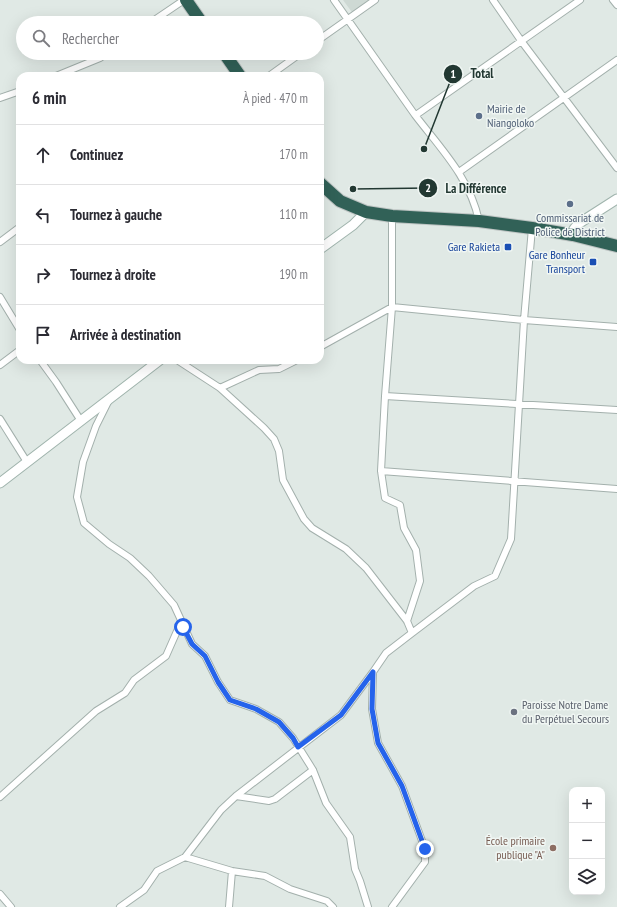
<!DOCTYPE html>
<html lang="fr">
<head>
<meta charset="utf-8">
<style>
  :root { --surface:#fff; --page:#f7f7f7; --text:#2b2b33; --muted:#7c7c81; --line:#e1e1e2 }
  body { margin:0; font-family:"PT Sans Narrow",sans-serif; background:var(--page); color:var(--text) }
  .controls { position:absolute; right:12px; bottom:12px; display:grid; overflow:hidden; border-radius:8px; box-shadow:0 4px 16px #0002 }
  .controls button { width:36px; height:36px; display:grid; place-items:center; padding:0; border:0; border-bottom:1px solid var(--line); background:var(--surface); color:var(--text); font:20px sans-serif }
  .stop { position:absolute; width:12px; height:12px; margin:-9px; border:3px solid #2563eb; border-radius:50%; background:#fff }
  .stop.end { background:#2563eb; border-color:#fff; box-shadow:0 1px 4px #0008 }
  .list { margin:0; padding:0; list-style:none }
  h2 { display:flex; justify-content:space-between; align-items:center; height:52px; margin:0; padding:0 16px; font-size:17px }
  h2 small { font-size:13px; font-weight:400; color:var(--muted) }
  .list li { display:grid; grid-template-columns:26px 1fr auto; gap:12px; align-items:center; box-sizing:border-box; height:60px; padding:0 16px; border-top:1px solid var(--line) }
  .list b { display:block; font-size:15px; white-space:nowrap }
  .list em { font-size:13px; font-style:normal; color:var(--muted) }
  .icon { flex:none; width:22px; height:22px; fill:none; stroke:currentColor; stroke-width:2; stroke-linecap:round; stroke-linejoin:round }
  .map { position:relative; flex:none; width:617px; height:907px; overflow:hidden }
  .search { position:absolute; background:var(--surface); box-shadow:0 4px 16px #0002; left:16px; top:16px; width:308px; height:44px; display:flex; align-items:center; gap:10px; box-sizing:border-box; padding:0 14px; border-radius:22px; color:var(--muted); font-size:15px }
  .panel { position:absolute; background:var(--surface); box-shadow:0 4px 16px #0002; left:16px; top:72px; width:308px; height:292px; border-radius:12px }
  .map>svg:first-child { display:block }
</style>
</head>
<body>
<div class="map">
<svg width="617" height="907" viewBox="0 0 617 907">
  <rect width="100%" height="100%" fill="#e0e9e5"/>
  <path fill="#ced9d4" d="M343,0h31l-20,15z"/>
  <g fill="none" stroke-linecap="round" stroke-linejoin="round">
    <g stroke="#a3b0ac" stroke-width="8">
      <path id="street" d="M334,0c27,38 54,77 81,115 26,34 55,63 64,106
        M493,0l29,42 95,126
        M613,0l4,5
        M150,23l34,-23
        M317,41l58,-41
        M56,76l44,-18 7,-5
        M269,76l32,-23
        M0,98l20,-7
        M416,115l164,-115
        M459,172l158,-112
        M392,216v91l-7,89 -4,75 4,27 15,7 4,23 12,22 4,31 -13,40
        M0,242l20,-15
        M0,297l20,33
        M320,347l72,-40 132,13 93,7
        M40,360l16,22 25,39
        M177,360l43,28 44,40 10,11 5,12 4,29 21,39 8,9 34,21 20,19 41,53 5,12
        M0,365l20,-15
        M220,388l39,-18 20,-1 18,-9
        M385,396l232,14
        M108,402l-12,24 -13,36 -6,35 7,26 25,21 21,14 19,18 25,29 18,39 13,12 13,26 12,18 26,9 23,13 14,16 20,32 13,33 24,34 5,32 5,12 8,26
        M0,419l27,43
        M381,471l236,18
        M236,796l33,5 6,-2 38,-29
        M0,797l96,-86 29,-18 9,-13 32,-24 15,-34
        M185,857l47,14 33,5 25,13 37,12 6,6
        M0,894l11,13
        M120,907l24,-17 13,-19 28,-14 36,-47 15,-14 105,-81 32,-43
        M229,907l3,-36
        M392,907l33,-45v-13l-23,-63 -24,-43 -6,-34 1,-37 13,-19 26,-20 62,-47 21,-10 16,-37 13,-219 8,-92"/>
    </g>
    <g stroke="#a0b4ad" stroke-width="11">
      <path id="secondary" d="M573,235l1,-6 4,-5 39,-25
        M320,249l33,-24 13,-13
        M0,483l160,-123"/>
    </g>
    <g stroke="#bdc3c2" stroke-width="14">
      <path id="highway" d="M186,0l16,23
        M224,53l16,23
        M320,183l20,18 26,11 26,4 87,5 53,7 41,7 44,11"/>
    </g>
    <use href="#street" stroke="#fff" stroke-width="6"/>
    <use href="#secondary" stroke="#fff" stroke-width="9"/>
    <use href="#highway" stroke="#316157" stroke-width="12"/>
  </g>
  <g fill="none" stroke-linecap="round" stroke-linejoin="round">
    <path stroke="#2563eb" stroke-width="5" d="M183,627l9,17 13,12 13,26 12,18 26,9 23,13 14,16 5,9 43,-32 32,-43 -1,37 6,34 24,43 23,63"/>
  </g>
  <g fill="#5c6f8a" stroke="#f0f6f3" stroke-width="1.5">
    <circle cx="479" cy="116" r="4"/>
    <circle cx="570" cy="204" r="4"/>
  </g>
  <g fill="#1a4fb4" stroke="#f0f6f3" stroke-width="1.5">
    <rect x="504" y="243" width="8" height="8" rx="2"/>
    <rect x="589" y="258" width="8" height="8" rx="2"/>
  </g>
  <circle fill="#6b7280" stroke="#f0f6f3" stroke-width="1.5" cx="514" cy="712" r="4"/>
  <circle fill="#8d6e63" stroke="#f0f6f3" stroke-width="1.5" cx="553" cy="848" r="4"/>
  <g text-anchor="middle" stroke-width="3" stroke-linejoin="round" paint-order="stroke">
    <g font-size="12" fill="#4e5e75" stroke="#f0f6f3" text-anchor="start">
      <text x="487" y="113">Mairie de<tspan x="487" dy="14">Niangoloko</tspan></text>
      <text x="570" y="222" text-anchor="middle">Commissariat de<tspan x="570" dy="14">Police de District</tspan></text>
    </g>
    <g font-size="12" fill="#164399" stroke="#f0f6f3" text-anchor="end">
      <text x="500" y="251">Gare Rakieta</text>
      <text x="585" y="259">Gare Bonheur<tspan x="585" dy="14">Transport</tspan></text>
    </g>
    <g font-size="12" fill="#5b616d" stroke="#f0f6f3" text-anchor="start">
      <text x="522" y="709">Paroisse Notre Dame<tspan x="522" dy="14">du Perpétuel Secours</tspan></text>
    </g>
    <g font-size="12" fill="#785e54" stroke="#f0f6f3" text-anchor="end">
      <text x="545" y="845">École primaire<tspan x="545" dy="14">publique "A"</tspan></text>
    </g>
  </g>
  <path fill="none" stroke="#223832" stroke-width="1.5" d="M424 149L453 74M353 189L428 188"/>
  <g fill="#223832" stroke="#f0f6f3" stroke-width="1.5">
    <circle cx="424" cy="149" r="4"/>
    <circle cx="353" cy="189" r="4"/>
    <circle cx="453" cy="74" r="10"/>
    <circle cx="428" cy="188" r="10"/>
  </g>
  <g font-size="12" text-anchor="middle" font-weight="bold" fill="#fff">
    <text x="453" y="78">1</text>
    <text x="428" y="192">2</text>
  </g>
  <g font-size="13" text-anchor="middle" font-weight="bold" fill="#223832" stroke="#f0f6f3" stroke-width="3" stroke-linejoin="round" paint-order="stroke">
    <text x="482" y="78">Total</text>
    <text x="476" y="193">La Différence</text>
  </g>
</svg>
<div class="controls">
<button>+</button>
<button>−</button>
<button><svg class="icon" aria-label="layers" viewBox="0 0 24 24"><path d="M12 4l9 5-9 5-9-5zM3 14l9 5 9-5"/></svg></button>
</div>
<div class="stop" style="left:183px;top:627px"></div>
<div class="stop end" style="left:425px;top:849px"></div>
<div class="search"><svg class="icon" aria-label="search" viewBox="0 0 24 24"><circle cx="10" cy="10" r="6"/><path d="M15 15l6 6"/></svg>Rechercher</div>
<section class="panel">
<h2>6 min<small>À pied · 470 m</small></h2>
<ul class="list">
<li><svg class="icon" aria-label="ahead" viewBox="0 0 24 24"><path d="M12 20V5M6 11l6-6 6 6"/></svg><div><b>Continuez</b></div><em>170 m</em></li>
<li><svg class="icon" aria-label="left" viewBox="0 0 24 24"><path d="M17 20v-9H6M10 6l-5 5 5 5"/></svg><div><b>Tournez à gauche</b></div><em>110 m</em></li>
<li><svg class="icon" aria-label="right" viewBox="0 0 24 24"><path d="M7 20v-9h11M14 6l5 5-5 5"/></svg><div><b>Tournez à droite</b></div><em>190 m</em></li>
<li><svg class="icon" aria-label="arrive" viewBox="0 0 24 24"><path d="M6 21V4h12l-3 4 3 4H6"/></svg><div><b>Arrivée à destination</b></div></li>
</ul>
</section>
</div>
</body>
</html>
